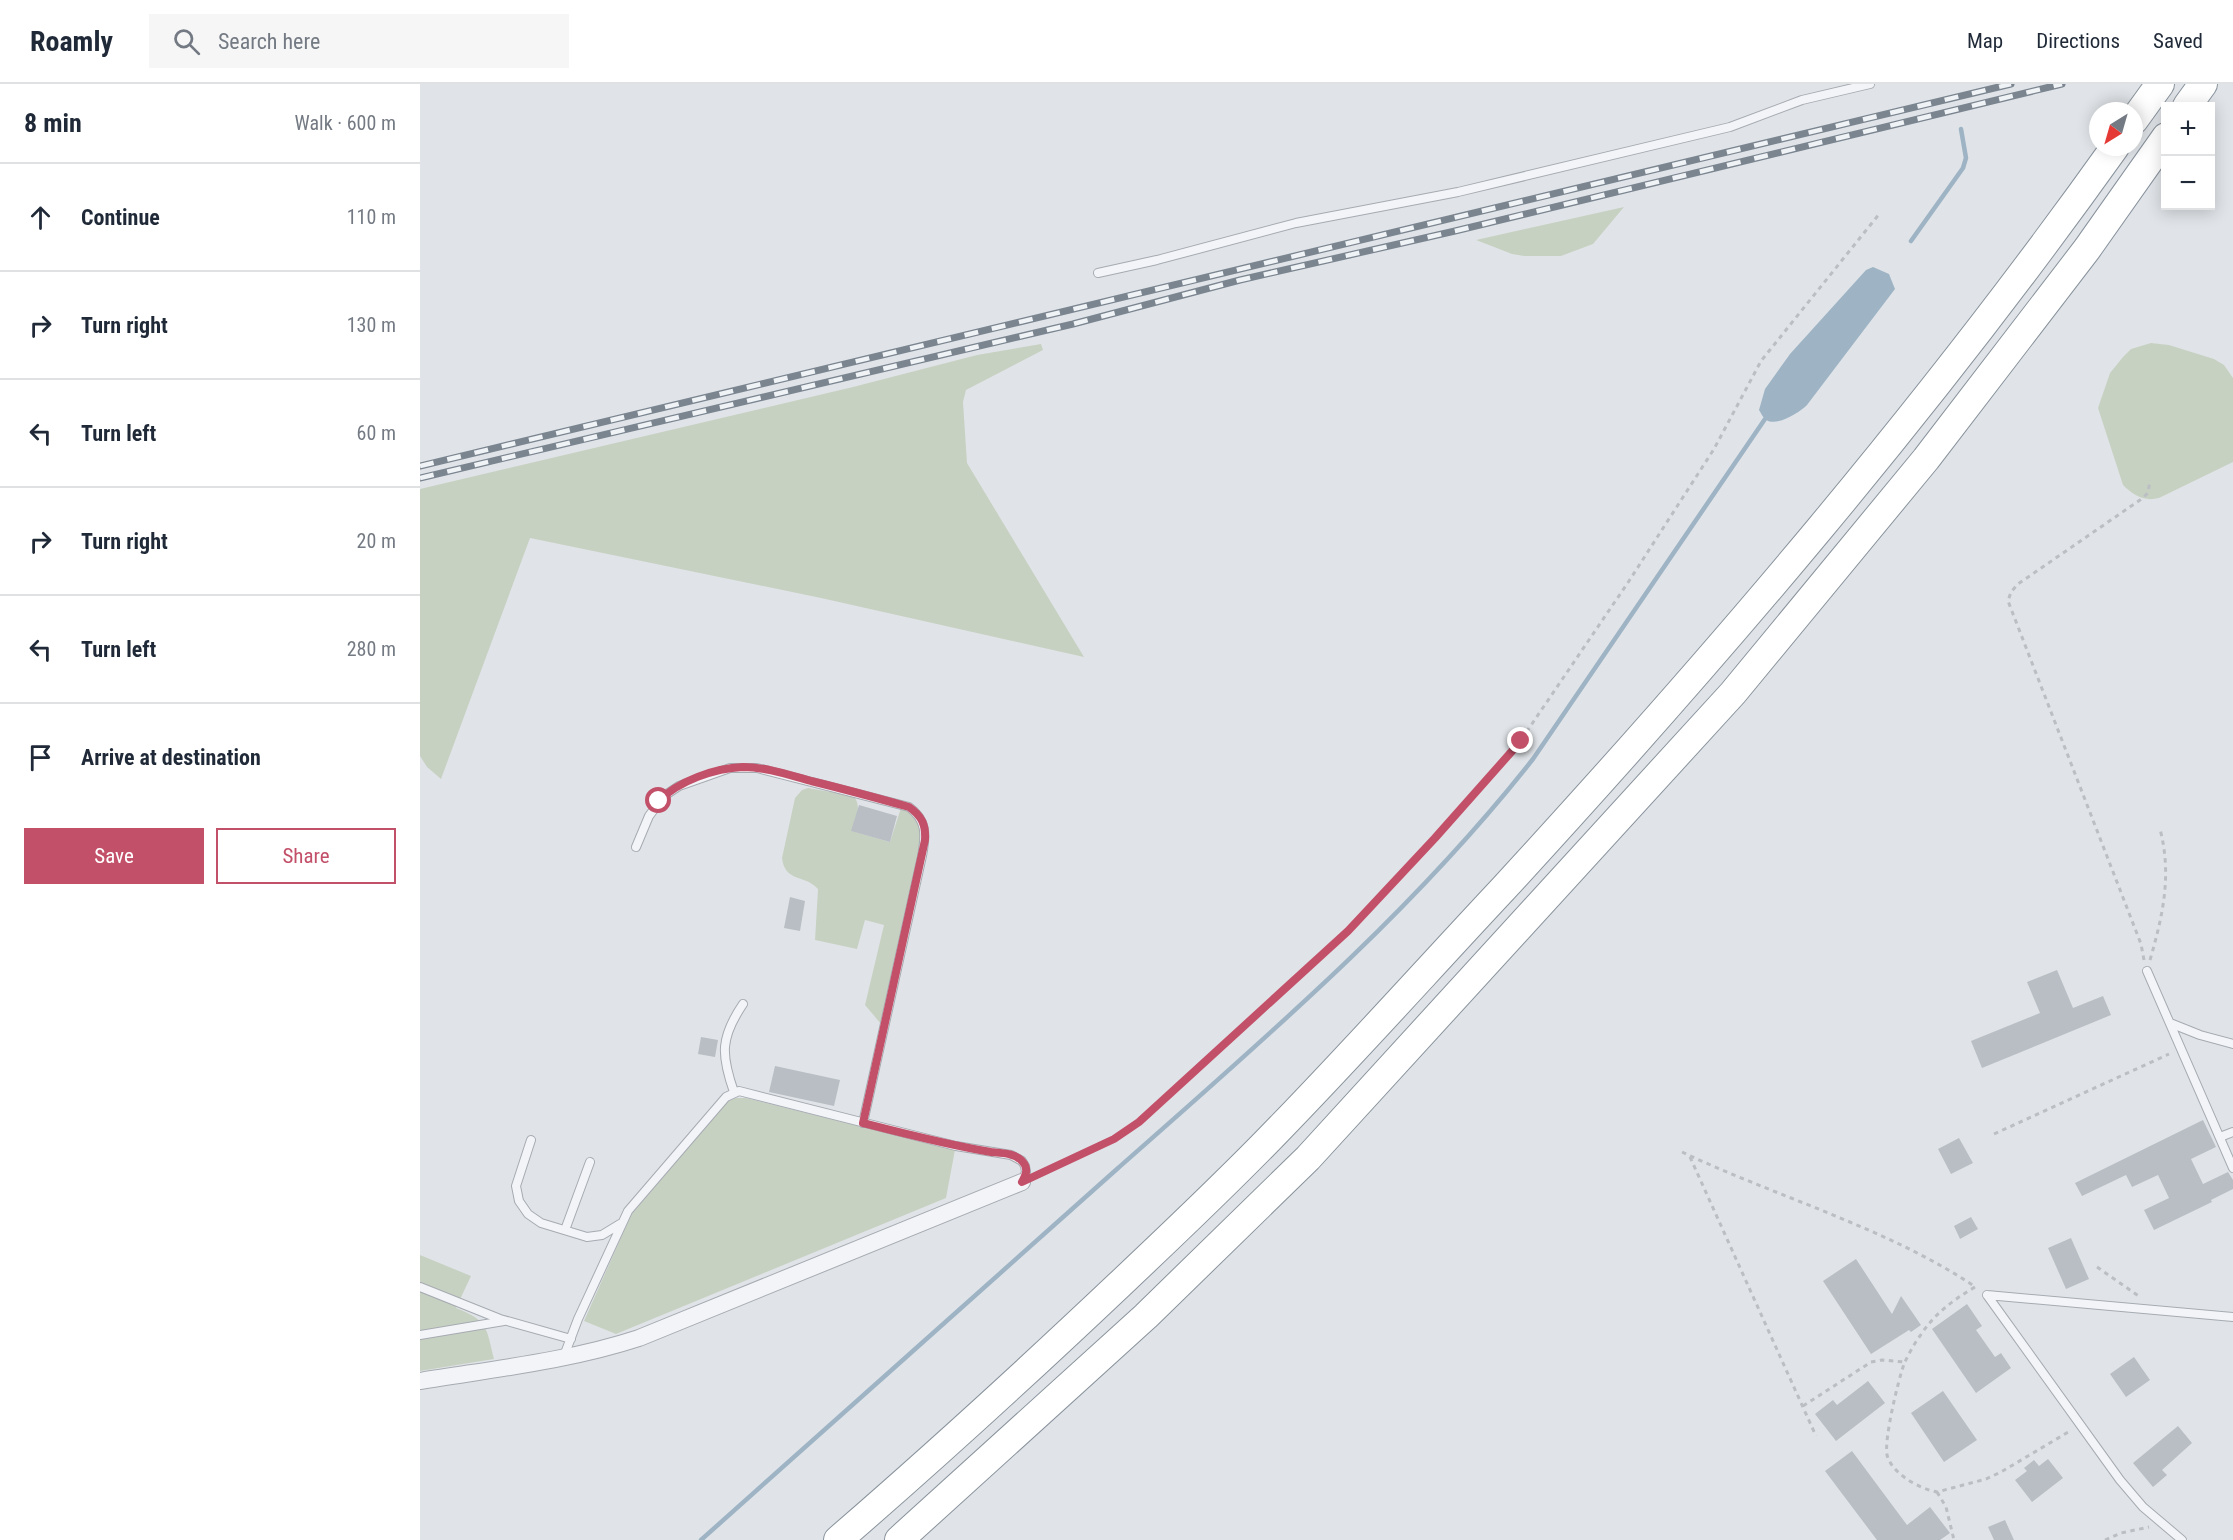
<!DOCTYPE html>
<html lang="en">
<head>
<meta charset="utf-8">
<style>
  :root { --surface:#fff; --page:#f6f6f7; --text:#1f2937; --muted:#747a83; --line:#e0e1e3; --accent:#c35069 }
  body { margin:0; font-family:"Roboto Condensed",sans-serif; background:var(--page); color:var(--text) }
  .controls { position:absolute; right:18px; top:18px; display:grid; overflow:hidden; border-radius:0px; box-shadow:0 3px 15px #0003 }
  .controls button { width:54px; height:54px; display:grid; place-items:center; padding:0; border:0; border-bottom:2px solid var(--line); background:var(--surface); color:var(--text); font:30px sans-serif }
  .compass { position:absolute; left:1669px; top:18px; width:54px; height:54px; border-radius:50%; background:var(--surface); box-shadow:0 3px 15px #0003; rotate:217deg }
  .stop { position:absolute; width:18px; height:18px; margin:-14px; border:4px solid #c35069; border-radius:50%; background:#fff }
  .stop.end { background:#c35069; border-color:#fff; box-shadow:0 2px 6px #0008 }
  .list { margin:0; padding:0; list-style:none }
  h2 { display:flex; justify-content:space-between; align-items:center; height:78px; margin:0; padding:0 24px; font-size:26px }
  h2 small { font-size:20px; font-weight:400; color:var(--muted) }
  .list li { display:grid; grid-template-columns:39px 1fr auto; gap:18px; align-items:center; box-sizing:border-box; height:108px; padding:0 24px; border-top:2px solid var(--line) }
  .list b { display:block; font-size:22px; white-space:nowrap }
  .list em { font-size:20px; font-style:normal; color:var(--muted) }
  .actions { display:flex; gap:12px; padding:18px 24px }
  .actions a { flex:1; padding:14px 0; border:2px solid var(--accent); border-radius:0px; text-align:center; font-size:21px; color:var(--accent) }
  .actions .main { background:var(--accent); color:#fff }
  .icon { flex:none; width:33px; height:33px; fill:none; stroke:currentColor; stroke-width:2; stroke-linecap:round; stroke-linejoin:round }
  .map { position:relative; flex:none; width:1813px; height:1456px; overflow:hidden }
  header { display:flex; align-items:center; gap:36px; box-sizing:border-box; height:84px; padding:0 30px; background:var(--surface); border-bottom:2px solid var(--line) }
  header strong { font-size:28px }
  nav { display:flex; gap:33px; margin-inline-start:auto; font-size:21px }
  .search { width:420px; height:54px; background:var(--page); display:flex; align-items:center; gap:15px; box-sizing:border-box; padding:0 21px; border-radius:0px; color:var(--muted); font-size:22px }
  main { display:flex }
  aside { flex:1; background:var(--surface) }
  .map>svg:first-child { display:block }
</style>
</head>
<body>
<header>
<strong>Roamly</strong>
<div class="search"><svg class="icon" aria-label="search" viewBox="0 0 24 24"><circle cx="10" cy="10" r="6"/><path d="M15 15l6 6"/></svg>Search here</div>
<nav><a>Map</a><a>Directions</a><a>Saved</a></nav>
</header>
<main>
<aside>
<h2>8 min<small>Walk · 600 m</small></h2>
<ul class="list">
<li><svg class="icon" aria-label="ahead" viewBox="0 0 24 24"><path d="M12 20V5M6 11l6-6 6 6"/></svg><div><b>Continue</b></div><em>110 m</em></li>
<li><svg class="icon" aria-label="right" viewBox="0 0 24 24"><path d="M7 20v-9h11M14 6l5 5-5 5"/></svg><div><b>Turn right</b></div><em>130 m</em></li>
<li><svg class="icon" aria-label="left" viewBox="0 0 24 24"><path d="M17 20v-9H6M10 6l-5 5 5 5"/></svg><div><b>Turn left</b></div><em>60 m</em></li>
<li><svg class="icon" aria-label="right" viewBox="0 0 24 24"><path d="M7 20v-9h11M14 6l5 5-5 5"/></svg><div><b>Turn right</b></div><em>20 m</em></li>
<li><svg class="icon" aria-label="left" viewBox="0 0 24 24"><path d="M17 20v-9H6M10 6l-5 5 5 5"/></svg><div><b>Turn left</b></div><em>280 m</em></li>
<li><svg class="icon" aria-label="arrive" viewBox="0 0 24 24"><path d="M6 21V4h12l-3 4 3 4H6"/></svg><div><b>Arrive at destination</b></div></li>
</ul>
<div class="actions"><a class="main">Save</a><a>Share</a></div>
</aside>
<div class="map">
<svg width="1813" height="1456" viewBox="0 0 1813 1456">
  <rect width="100%" height="100%" fill="#e0e4e8"/>
  <path fill="#c7d1c2" d="M1204,123l-31,37 -32,12h-37l-12,-2 -36,-14z
    M1731,259l18,2 45,14 10,6 9,13v84l-74,36c-15,4 -26,-3 -36,-13l-25,-77 12,-35 13,-16 8,-8z
    M621,260l2,6 -77,40 -3,12 4,61 117,194 -263,-59 -291,-60 -89,241 -14,-12 -7,-11v-267l433,-102 124,-32z
    M388,704l45,8c10,9 2,24 -1,35l38,11 11,-34c15,5 19,18 20,33l-40,183 -16,-19 19,-80 -19,-5 -8,29 -42,-9 3,-51c-13,-15 -33,-6 -36,-31l13,-60 7,-8z
    M316,1014h10l209,52 -9,48 -330,136 -32,-13 47,-106 97,-114z
    M0,1171l51,21 -15,32c32,13 30,18 38,51l-74,12z"/>
  <path fill="#9eb4c5" d="M1453,183l16,7 6,15 -88,116c-8,8 -32,23 -42,14 -3,-3 -4,-6 -6,-9l6,-21 25,-35 76,-84z"/>
  <g fill="none" stroke-linecap="round" stroke-linejoin="round">
    <path stroke="#9eb4c5" stroke-width="4.5" d="M1491,157l52,-73 3,-10 -5,-29
      M281,1456c139,-123 277,-248 416,-371 146,-129 295,-256 416,-410l232,-340"/>
  </g>
  <path fill="#b8bec4" d="M439,721l38,11 -7,26 -39,-11z
    M370,813l15,4 -5,30 -16,-3z
    M1637,886l16,38 30,-12 8,19 -129,53 -11,-27 69,-28 -13,-31z
    M281,953l17,3 -3,17 -17,-3z
    M355,982l65,14 -6,26 -65,-14z
    M1783,1036l13,27 -25,12 12,25 25,-12 5,8v9l-22,11 1,2 -58,28 -10,-20 25,-12 -11,-23 -26,12 -6,-12 -44,21 -7,-13z
    M1539,1054l14,25 -22,11 -13,-25z
    M1551,1133l7,12 -18,10 -6,-13z
    M1651,1154l18,41 -23,10 -18,-41z
    M1436,1175l36,55 9,-18 20,29 -10,7 -2,-2 -38,24 -48,-73z
    M1547,1220l15,22 -6,4 19,27 6,-4 10,15 -35,25 -44,-64z
    M1714,1273l16,23 -24,17 -16,-23z
    M1448,1297l17,22 -49,38 -21,-27 18,-14 4,5z
    M1523,1307l34,49 -33,22 -33,-49z
    M1758,1342l14,17 -30,27 5,5 -14,12 -20,-24z
    M1432,1367l55,74 23,-18 20,26 -10,7h-63l-52,-69z
    M1628,1375l15,19 -31,24 -17,-22 12,-9 -3,-3 10,-8 5,6z
    M1585,1436l9,20h-20l-6,-13z"/>
  <g fill="none" stroke-linecap="round" stroke-linejoin="round">
    <g stroke="#a6abb2" stroke-width="10">
      <path id="lane" d="M678,189l59,-13 139,-37 162,-31 272,-65 72,-27 68,-16
        M216,763l13,-31 15,-20 15,-10 51,-18h27l152,39c18,13 17,28 13,49l-59,267
        M1727,887l86,197
        M1750,939l30,12 33,9
        M314,1008c-13,-37 -14,-54 9,-88
        M1800,1053l13,-5
        M111,1056l-15,46 3,15 9,13 13,9 46,14 15,-2 18,-11
        M145,1146l25,-68
        M0,1203l80,32 71,20
        M1567,1211l133,185 23,27 39,33
        M1567,1211l246,22
        M0,1251l84,-14
        M144,1272l14,-37 50,-108 98,-114 13,-6 217,55 55,9 11,6 3,5 1,6 -4,10"/>
    </g>
    <g stroke="#a6abb2" stroke-width="18">
      <path id="street" d="M0,1297c73,-12 149,-20 219,-43l383,-156"/>
    </g>
    <g stroke="#89939d" stroke-width="30">
      <path id="highway" d="M1767,22l16,-22
        M1714,36l26,-36
        M418,1456c96,-83 190,-169 282,-256 53,-50 106,-100 157,-153 77,-79 151,-162 227,-243 217,-236 425,-480 611,-741
        M479,1456l247,-224 162,-158 425,-465 193,-234 161,-210 79,-112"/>
    </g>
    <path stroke="#bbbec3" stroke-width="3" stroke-dasharray="4.5 4.5" stroke-linecap="butt" d="M1724,876l-3,-16 -133,-343 3,-9 7,-8 122,-84 8,-7 2,-13
      M1730,876c13,-45 22,-85 10,-131
      M1574,1050l175,-80
      M1262,1068c95,45 205,76 292,134
      M1270,1073l126,279
      M617,1091l77,-36 25,-17 209,-191 149,-162 24,-29 108,-159 85,-132 47,-88 119,-148
      M1677,1183l43,30
      M1555,1203c-22,13 -41,27 -55,49 -6,8 -12,19 -16,28 -6,17 -20,75 -17,91 5,19 33,34 50,37l49,-13 15,-7 69,-41
      M1383,1322l68,-44 11,-2 22,2
      M1517,1408l9,15 8,33
      M1685,1456l16,-7 28,-6"/>
    <use href="#lane" stroke="#f3f4f7" stroke-width="8"/>
    <use href="#street" stroke="#f3f4f7" stroke-width="16"/>
    <use href="#highway" stroke="#fff" stroke-width="28"/>
    <g stroke="#7b8590" stroke-width="7">
      <path id="rail" d="M0,382l1591,-382
        M0,394l653,-154 167,-44 215,-49 607,-147"/>
    </g>
    <use href="#rail" stroke="#f0f3f6" stroke-width="4.5" stroke-dasharray="14" stroke-linecap="butt"/>
  </g>
  <g fill="none" stroke-linecap="round" stroke-linejoin="round">
    <path stroke="#c35069" stroke-width="8" d="M239,717c19,-20 56,-33 84,-34 23,0 46,8 68,14 33,8 66,17 98,26 13,9 17,18 16,33l-62,283c43,11 85,22 128,29 10,1 24,1 31,9 7,7 4,14 0,21l92,-43 25,-17 209,-191 87,-93 86,-97"/>
  </g>
</svg>
<div class="controls">
<button>+</button>
<button>−</button>
</div>
<svg class="compass" viewBox="-18 -18 36 36"><path d="M0-13l5 13h-10z" fill="#e53935"/><path d="M0 13l5-13h-10z" fill="#747a83"/></svg>
<div class="stop" style="left:239px;top:717px"></div>
<div class="stop end" style="left:1101px;top:657px"></div>
</div>
</main>
</body>
</html>
